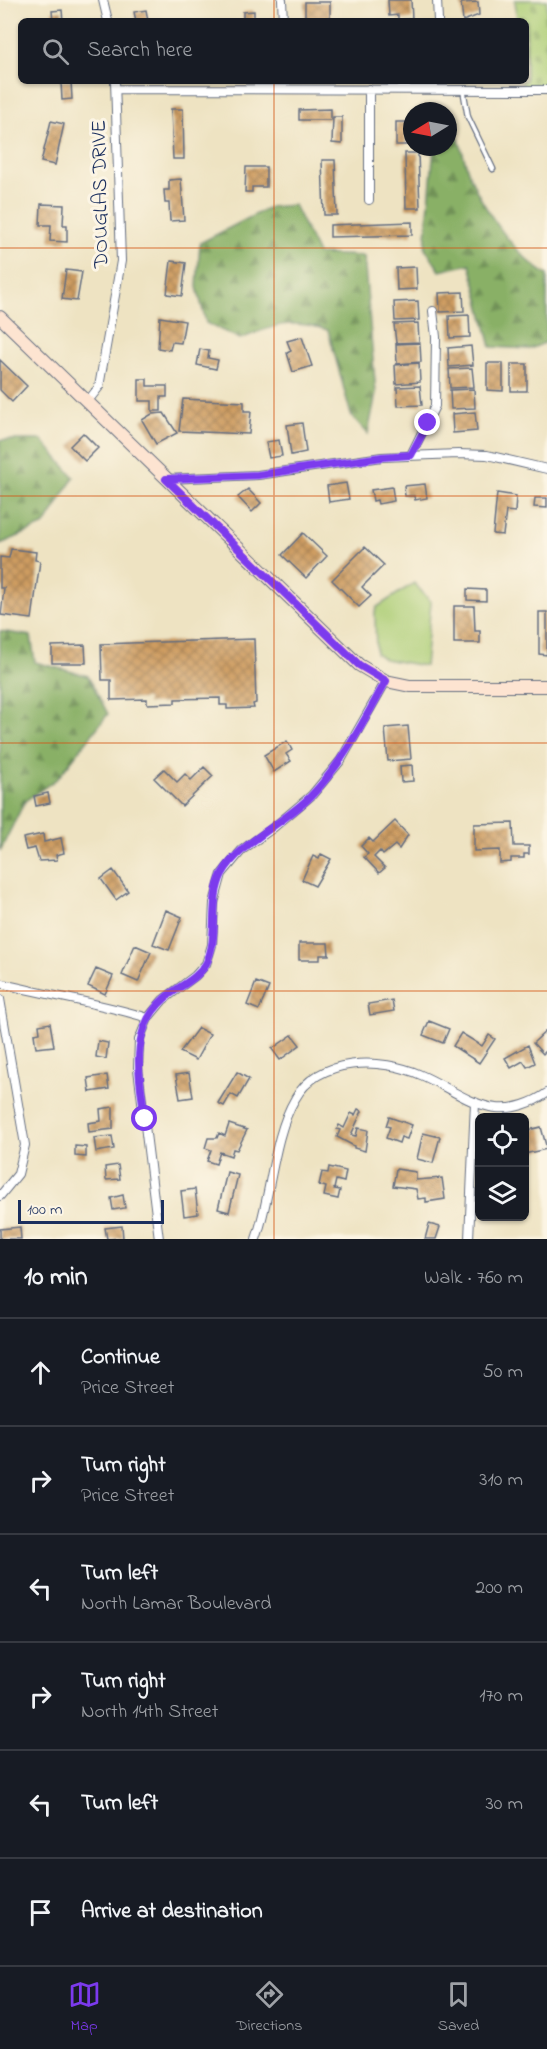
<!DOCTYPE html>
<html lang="en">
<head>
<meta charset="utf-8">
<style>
  :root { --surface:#171b24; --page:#20242c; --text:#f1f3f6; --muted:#9ea1a6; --line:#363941; --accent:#7c3aed }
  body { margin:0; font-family:"Indie Flower",sans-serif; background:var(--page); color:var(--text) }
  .controls { position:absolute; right:18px; bottom:18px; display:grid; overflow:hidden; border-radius:9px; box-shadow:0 2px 4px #0004 }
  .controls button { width:54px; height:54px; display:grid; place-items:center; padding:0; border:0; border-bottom:2px solid var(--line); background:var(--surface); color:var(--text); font:30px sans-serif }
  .compass { position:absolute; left:403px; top:102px; width:54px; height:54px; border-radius:50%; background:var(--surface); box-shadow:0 2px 4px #0004; rotate:260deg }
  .scale { position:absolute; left:18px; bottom:15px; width:146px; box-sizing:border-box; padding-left:6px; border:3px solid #1b2f5e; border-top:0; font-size:16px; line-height:21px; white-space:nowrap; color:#1b2f5e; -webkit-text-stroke:4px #fcf5e5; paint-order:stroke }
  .stop { position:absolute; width:18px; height:18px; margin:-14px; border:4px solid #7c3aed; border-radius:50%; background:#fff }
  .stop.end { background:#7c3aed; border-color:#fff; box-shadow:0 2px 6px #0008 }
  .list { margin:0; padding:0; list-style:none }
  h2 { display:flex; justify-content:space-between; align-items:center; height:78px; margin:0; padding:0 24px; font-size:26px }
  h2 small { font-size:20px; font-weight:400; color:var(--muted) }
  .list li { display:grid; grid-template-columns:39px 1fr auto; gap:18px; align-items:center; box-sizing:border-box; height:108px; padding:0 24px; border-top:2px solid var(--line) }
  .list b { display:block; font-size:22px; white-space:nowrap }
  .list p { margin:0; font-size:20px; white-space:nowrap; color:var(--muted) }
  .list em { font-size:20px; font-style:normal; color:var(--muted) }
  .icon { flex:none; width:33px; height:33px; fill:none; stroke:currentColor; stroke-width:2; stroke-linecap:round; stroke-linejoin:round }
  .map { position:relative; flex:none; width:547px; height:1239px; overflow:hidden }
  .search { position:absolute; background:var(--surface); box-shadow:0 2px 4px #0004; left:18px; right:18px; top:18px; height:66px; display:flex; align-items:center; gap:15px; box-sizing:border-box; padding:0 21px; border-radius:9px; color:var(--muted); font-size:22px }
  .sheet { height:726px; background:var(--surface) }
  nav { display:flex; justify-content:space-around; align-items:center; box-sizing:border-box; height:84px; border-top:2px solid var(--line); background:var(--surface); font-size:16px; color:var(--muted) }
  nav a { display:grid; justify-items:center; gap:3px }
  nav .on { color:var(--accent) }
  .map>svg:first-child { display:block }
</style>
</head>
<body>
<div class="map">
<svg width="547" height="1239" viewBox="0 0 547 1239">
  <defs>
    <pattern id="forest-firs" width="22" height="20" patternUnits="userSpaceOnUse" patternTransform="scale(1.5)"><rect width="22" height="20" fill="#89b066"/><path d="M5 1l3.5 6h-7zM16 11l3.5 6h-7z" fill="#6f9057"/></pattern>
    <pattern id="cemetery-stones" width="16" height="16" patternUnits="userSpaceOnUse" patternTransform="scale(1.5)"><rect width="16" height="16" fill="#accd75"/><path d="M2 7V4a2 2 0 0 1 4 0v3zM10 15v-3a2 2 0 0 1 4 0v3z" fill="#93b068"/></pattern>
    <pattern id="building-cross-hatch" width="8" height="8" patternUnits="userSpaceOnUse" patternTransform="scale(1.5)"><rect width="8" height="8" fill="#ce9c61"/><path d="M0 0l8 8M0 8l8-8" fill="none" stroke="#a68053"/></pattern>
  </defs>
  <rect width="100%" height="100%" fill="#fcf5e5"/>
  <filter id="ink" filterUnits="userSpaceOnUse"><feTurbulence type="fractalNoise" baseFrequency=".0167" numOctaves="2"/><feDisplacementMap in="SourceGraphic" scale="12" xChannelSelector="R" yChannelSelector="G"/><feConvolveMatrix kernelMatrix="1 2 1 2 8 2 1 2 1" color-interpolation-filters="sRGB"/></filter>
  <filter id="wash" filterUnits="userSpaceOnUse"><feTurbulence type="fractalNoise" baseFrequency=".008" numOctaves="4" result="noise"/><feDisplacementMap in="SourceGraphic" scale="24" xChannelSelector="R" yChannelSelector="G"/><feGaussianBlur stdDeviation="1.35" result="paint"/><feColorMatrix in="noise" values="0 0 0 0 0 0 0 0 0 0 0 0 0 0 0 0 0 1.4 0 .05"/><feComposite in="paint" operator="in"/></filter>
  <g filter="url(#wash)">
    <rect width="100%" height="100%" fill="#eee3c2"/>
    <path fill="url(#forest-firs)" stroke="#527062" stroke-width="1.5" d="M448,118c11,13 15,39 21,56 14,35 46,81 78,101v67l-17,7 -39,-2 -21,-83 -30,7 -15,-23 9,-101h14z
      M294,205l24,49 46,2 12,137 -8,41 -17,-19 -23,-85c-37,-12 -53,-5 -88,9l-34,-16 -9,-36 3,-44 70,-36z
      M0,440h42l32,37 -29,48 -45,19z
      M0,631l31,5 4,26 53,14 20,38 -50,64 -33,23 -25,50z"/>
    <path fill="url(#cemetery-stones)" stroke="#647e6a" stroke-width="1.5" d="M515,0h32v90h-24l-1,-9h4v-60h-9z"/>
    <path fill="#accd75" stroke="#647e6a" stroke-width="1.5" d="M414,583l17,19 -6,64 -41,-7 -8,-6 -1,-41 2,-5z"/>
    <g id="blocks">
      <path fill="url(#building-cross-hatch)" d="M388,0h23l1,19 -14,1v-5l-9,1z
        M305,2h25v19h-25z
        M478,2l1,13 -16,6 -2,-18z
        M62,10l1,11h-10l-1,-10z
        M146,10l2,11h-12l-2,-9z
        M254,11v10h-11v-9z
        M71,81l1,18 -10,1 -1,-18z
        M171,109h12l1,50h-11z
        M331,109v11h-32v-10z
        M333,117h9v27l-10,-1z
        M51,121l13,3 -9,41 -14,-3z
        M396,122h10v23h-10z
        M405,153h13l2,55h-14z
        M322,160h13l2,55h-13z
        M246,167h20v20h-14v5h-7z
        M181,179l3,41 -14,1 -1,-18h-4l-1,-13h5v-10z
        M41,204l23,1 -1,20h4v17l-17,-1 1,-16h-11z
        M412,222v13l-82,2v-12z
        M171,261l15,2 -4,33 -15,-2z
        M416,267l1,22 -20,1 -1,-22z
        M66,270l16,2 -5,29 -15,-2z
        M463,292l1,19 -24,1 -1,-19z
        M418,301l1,19 -24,1 -1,-19z
        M469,315l1,22 -20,1 -1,-22z
        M160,317l25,4 -4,22 -9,-1 -2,8 -12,-2z
        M418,323l1,19 -23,1 -2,-19z
        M302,337l10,29 -19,6 -6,-19 4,-2 -4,-10z
        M420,343l1,19 -24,2 -1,-20z
        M471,346l2,19 -24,2 -1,-19z
        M200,349l9,2 -1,7 10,2 -2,9 -19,-4z
        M0,360l27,26 -15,16 -12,-12z
        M419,363l1,19 -24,2 -1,-19z
        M487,363h16v28l-16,-1z
        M511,364h16v27h-16z
        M472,368l2,19 -24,1 -1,-19z
        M139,379h8v7h20v11h-6v14h-9v-10h-13z
        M420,386l2,19 -24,1 -1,-19z
        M474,389l1,19 -24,1 -1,-19z
        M183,399l61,3v9h7l-2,23 -70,-3z
        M475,412l2,19 -24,2 -1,-19z
        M164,413l13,20 -21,11 -14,-24 10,-6z
        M302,423l4,29 -15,3 -4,-30z
        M83,433l15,15 -13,13 -15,-15z
        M279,440l3,16 -13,2 -3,-16z
        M346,483l3,16 -20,3 -2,-16z
        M425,484l2,14 -12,2 -1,-4h-9l-1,-10z
        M392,487l2,14 -16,3 -1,-4 -4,1 -2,-11z
        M248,489l13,14 -9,9 -14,-15z
        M497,493l19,3 -1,16 -9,-1 -3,24 -10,-1z
        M535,498h12v10l-13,-1z
        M303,533l24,23 -21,22 -24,-23z
        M365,547l19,18 -22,22 9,9 -12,11 -27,-27z
        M11,549l25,3 -1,8 5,1 -8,58 -31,-4 3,-27h-4v-31l9,1z
        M467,589l19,1v11l-19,-1z
        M454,606h20l1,25h5v12h-26z
        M539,612h8v43l-8,-1z
        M254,639l2,64 -3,1 1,4 -27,1v-4h-7v-7l-45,1v4l-28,1v-5l-36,1v-20h-9l-1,-36z
        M85,645l1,18h-34v-17z
        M408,726l3,33 -23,2 -3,-33z
        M287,741l5,9 -6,4 5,7 -17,11 -10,-17z
        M412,765l1,16 -12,1 -1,-16z
        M204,767l9,9 -31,30 -28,-28 10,-9 13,13 8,-8 6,6z
        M48,793l2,10 -14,3 -2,-10z
        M395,821l13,14 -9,14 -4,-4 -12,10 -3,-4 -6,6 11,11 -6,5 -15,-16 4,-3 -7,-8 8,-8 4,4z
        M513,823l1,23h15v8h-5v4h-13v4l-11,1v-13l-26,1v-27z
        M43,834l1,8 17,-4 3,15 -8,2 1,5 -18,1 -4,-13 -9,2 -3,-12z
        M321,854l10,5 -16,27 -13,-6 11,-24 6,3z
        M113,870l15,21 -12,9 -15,-21z
        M166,910l16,7 -13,33 -16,-6z
        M299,943h29l1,12h-9v5h-21z
        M135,945l16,7 -13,30 -16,-7z
        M96,969l17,7 -8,18 -17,-8z
        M256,982l13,5 -10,23 -12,-5z
        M392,1000l2,11 -24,4 -2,-11z
        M429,1021l20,8 -6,14 -20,-8z
        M50,1023l4,23 -18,2 -2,-14 6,-1 -1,-8z
        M198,1028l12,6 -14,26 -16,-8z
        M547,1030v20l-4,4 -10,-11z
        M461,1033l21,13 7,-11 6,4 -16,24 -26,-17z
        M292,1035l8,10 -20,15 -8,-11z
        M98,1041l10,2 -2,16 -10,-2z
        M528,1045l7,18 -8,4 -4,-6 -12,7 -6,-10z
        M237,1072l12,7 -11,19 -7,-4 -7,12 -6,-3z
        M189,1073l4,24 -13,2 -4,-24z
        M107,1075l2,14 -19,3 -2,-14z
        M113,1107v22l-24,3 -1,-9 13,-2 -1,-12z
        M358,1109l4,2 -11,24 5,1 2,-8 10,2 -3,21 -11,-3v-2l-17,-9 3,-7 -3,-1 2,-4 5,3 7,-15 4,2z
        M389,1117l23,8 -5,14 -6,-2 -2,6 -13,-5 4,-11 -4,-1z
        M229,1124l18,6 -10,20 -4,-1 -2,7 -11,-4 -4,12 -9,-3 4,-11 -6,-2 3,-10h9l2,-5 6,3z
        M541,1127l6,22 -23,5v-23z
        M423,1133l17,4 -7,26 -16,-4z
        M112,1136l2,13 -18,3 -2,-14z
        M75,1146l11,1v10l-11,-1z
        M118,1165l2,14 -14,1 -1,-13z
        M329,1167l17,4 -2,11 -8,-2 -2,9 6,1 -2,9 -14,-3 2,-9 -7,-2 3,-13 6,1z
        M396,1169l20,3v8l26,-2 3,21 -19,3v-4l-8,1 -2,-10 -23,-3z
        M227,1172l11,3 -9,37 -11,-3z
        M195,1189l3,25 -14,2 -3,-25z
        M123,1195l2,13 -12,2 -2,-12z
        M429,1224l11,3 -4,12h-11z
        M122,1226l1,12 -16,1 -2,-11z
        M20,1227l1,12h-21v-10z"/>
    </g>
  </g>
  <g filter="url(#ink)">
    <use href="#blocks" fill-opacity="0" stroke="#656e81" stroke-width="1.5"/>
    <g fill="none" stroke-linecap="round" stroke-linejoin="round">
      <g stroke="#656e81" stroke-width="7">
        <path id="lane" d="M463,89l5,28 25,52"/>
      </g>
      <g stroke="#656e81" stroke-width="10">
        <path id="street" d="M103,0l5,21
          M282,0l1,21
          M437,0l1,21
          M116,89l431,1
          M369,89v111
          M88,401l11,-14 22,-126 -6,-180
          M411,455l24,-49 1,-69 -3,-26
          M167,479l91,-4 124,-18 76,-3 29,1 60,14
          M0,983c49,13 100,20 148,35
          M0,999l25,146 -7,29 -18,22
          M159,1239l-21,-170 1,-29 9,-22 15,-18 32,-24 11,-12 6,-19 2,-42 8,-29 20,-24 31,-22 39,-33 29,-35 45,-79
          M256,1239c15,-42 17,-103 39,-140 23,-42 86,-42 126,-24 24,10 49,30 75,33 17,2 37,-5 51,-15
          M469,1239l6,-137"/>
      </g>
      <g stroke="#656e81" stroke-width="14">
        <path id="secondary" d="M0,317l359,348 27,16 24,5h137"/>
      </g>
      <use href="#lane" stroke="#fff" stroke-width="4.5"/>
      <use href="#street" stroke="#fff" stroke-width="8"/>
      <use href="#secondary" stroke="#fde4d1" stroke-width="12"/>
    </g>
  </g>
  <g fill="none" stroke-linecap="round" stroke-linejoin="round" filter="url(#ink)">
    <path stroke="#7c3aed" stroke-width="8" d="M145,1119c-5,-42 -17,-88 19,-120 13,-12 33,-19 42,-35 14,-28 2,-62 16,-90 17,-31 64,-52 89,-78 32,-33 53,-75 75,-115l-27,-16 -193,-186 92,-4 124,-18 29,-2 17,-32"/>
  </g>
  <path fill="none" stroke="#d45514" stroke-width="1.5" stroke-opacity="0.55" d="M274,0v21M274,81v1158M0,248h547M0,496h547M0,743h547M0,991h547"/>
  <g text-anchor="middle" stroke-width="6" stroke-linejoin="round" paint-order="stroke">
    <g font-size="21" fill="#1b2f5e" stroke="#fcf5e5">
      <text transform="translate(99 194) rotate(-91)" y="7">DOUGLAS DRIVE</text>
    </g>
  </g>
</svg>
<div class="controls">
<button><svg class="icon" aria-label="locate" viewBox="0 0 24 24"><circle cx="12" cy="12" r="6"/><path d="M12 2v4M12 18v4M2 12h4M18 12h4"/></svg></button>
<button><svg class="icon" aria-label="layers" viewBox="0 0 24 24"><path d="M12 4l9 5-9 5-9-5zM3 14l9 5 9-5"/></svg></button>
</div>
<svg class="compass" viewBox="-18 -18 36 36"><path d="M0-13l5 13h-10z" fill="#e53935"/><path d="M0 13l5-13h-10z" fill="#9ea1a6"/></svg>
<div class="scale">100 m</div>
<div class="stop" style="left:145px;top:1119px"></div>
<div class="stop end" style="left:428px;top:423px"></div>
<div class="search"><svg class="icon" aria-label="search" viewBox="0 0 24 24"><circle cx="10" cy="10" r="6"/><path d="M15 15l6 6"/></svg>Search here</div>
</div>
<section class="sheet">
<h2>10 min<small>Walk · 760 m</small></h2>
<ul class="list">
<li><svg class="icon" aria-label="ahead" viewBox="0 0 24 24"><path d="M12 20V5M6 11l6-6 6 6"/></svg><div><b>Continue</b><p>Price Street</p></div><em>50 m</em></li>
<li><svg class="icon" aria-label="right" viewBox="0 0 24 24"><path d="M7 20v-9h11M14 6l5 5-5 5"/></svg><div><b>Turn right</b><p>Price Street</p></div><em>310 m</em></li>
<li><svg class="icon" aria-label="left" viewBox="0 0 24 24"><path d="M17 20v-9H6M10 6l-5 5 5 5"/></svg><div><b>Turn left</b><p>North Lamar Boulevard</p></div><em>200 m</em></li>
<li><svg class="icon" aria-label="right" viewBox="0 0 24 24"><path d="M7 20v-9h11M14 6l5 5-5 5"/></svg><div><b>Turn right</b><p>North 14th Street</p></div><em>170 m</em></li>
<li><svg class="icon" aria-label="left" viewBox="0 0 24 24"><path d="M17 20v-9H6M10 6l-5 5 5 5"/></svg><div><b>Turn left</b></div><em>30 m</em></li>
<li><svg class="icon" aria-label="arrive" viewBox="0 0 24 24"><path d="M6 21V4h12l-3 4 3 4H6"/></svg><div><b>Arrive at destination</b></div></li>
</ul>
</section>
<nav>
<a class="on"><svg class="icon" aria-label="map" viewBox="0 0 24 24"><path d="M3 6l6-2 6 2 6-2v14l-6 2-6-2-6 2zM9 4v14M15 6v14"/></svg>Map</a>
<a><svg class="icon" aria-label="directions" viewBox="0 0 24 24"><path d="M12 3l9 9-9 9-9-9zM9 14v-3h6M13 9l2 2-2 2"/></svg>Directions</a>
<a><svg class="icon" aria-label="saved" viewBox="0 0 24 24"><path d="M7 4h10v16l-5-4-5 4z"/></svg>Saved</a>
</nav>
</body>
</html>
